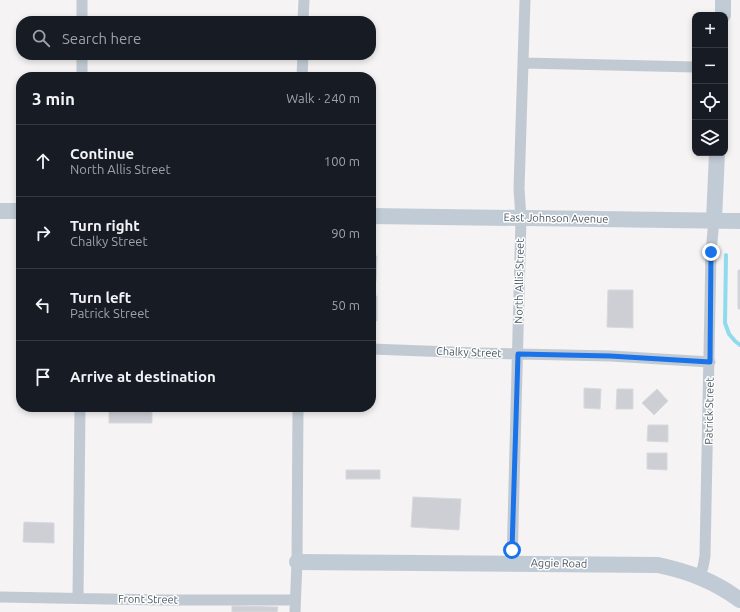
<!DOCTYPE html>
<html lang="en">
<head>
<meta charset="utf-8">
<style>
  :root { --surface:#171b24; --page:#242831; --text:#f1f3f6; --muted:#9ea1a6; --line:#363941 }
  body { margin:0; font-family:Ubuntu,sans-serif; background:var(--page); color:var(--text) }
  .controls { position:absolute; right:12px; top:12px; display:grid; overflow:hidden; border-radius:8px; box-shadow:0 2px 6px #0003 }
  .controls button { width:36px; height:36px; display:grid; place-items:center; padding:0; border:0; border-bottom:1px solid var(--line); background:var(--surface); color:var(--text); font:20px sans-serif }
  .stop { position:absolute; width:12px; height:12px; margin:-9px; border:3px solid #1a73e8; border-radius:50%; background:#fff }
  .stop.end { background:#1a73e8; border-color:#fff; box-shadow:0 1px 4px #0008 }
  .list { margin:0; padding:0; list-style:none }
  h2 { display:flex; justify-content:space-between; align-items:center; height:52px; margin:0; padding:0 16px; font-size:17px }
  h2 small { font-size:13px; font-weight:400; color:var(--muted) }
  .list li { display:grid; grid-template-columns:26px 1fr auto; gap:12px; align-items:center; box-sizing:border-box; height:72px; padding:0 16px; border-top:1px solid var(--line) }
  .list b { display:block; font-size:15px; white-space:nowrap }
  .list p { margin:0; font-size:13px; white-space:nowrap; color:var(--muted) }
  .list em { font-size:13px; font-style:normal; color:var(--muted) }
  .icon { flex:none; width:22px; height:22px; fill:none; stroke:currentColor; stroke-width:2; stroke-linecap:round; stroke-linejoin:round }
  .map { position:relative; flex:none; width:740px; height:612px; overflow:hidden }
  .search { position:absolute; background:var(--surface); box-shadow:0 2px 6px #0003; left:16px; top:16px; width:360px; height:44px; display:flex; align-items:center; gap:10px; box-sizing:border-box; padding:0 14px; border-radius:16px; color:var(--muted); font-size:15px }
  .panel { position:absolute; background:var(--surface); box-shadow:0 2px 6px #0003; left:16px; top:72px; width:360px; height:340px; border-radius:16px }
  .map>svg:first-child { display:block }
</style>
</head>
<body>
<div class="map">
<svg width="740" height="612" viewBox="0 0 740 612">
  <rect width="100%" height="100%" fill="#f5f3f3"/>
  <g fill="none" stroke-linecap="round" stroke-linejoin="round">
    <path stroke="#90daee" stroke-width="4" d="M726,255l-1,68 4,11 6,7 5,4"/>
  </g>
  <path fill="#cdcfd5" stroke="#d7d9de" d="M371,256h6l-1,25h-5z
    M738,270h2v39h-2z
    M608,290h25v38l-26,-1z
    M371,296h6v25h-6z
    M584,388l17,1 -1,20 -16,-1z
    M617,389h16v20h-17z
    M657,389l11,12 -14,14 -12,-12z
    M109,407h43v16h-43z
    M648,425h20v17l-21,-1z
    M647,453h20v17l-20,-1z
    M346,470h34v9h-34z
    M413,497l48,2 -2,31 -48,-3z
    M24,522l30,1v20l-31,-1z
    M232,606l46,1 -1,5h-45z"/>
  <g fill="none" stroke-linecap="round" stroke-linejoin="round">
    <path stroke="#c1cad2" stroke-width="11" d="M82,21v-21
      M303,21l1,-21
      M524,63l171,4
      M82,77v-22
      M302,77l1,-22
      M371,349l106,4 134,3 99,6
      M512,563l9,-345 -2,-29 6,-189
      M699,577l4,-10 2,-11 6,-304 3,-32
      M0,597l162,3h133
      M78,598l2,-191
      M295,612l2,-50 1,-155"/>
    <path stroke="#c1cbd6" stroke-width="16" d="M723,15v-15
      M0,211h21
      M371,216l369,5
      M714,220l3,-67
      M297,562l361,3c32,7 56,16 82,35"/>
  </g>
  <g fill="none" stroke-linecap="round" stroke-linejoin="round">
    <path stroke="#1a73e8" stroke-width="5" d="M512,550l6,-196 92,2 100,6 1,-110"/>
  </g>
  <g text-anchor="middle" stroke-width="3" stroke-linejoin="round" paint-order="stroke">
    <g font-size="11" fill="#4a5661" stroke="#fff">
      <text transform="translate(556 218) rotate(1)" y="4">East Johnson Avenue</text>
      <text transform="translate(519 281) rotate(-89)" y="4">North Allis Street</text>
      <text transform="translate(469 352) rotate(2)" y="4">Chalky Street</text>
      <text transform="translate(709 411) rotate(-89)" y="4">Patrick Street</text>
      <text transform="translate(559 563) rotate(1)" y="4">Aggie Road</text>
      <text transform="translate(148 599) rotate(1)" y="4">Front Street</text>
    </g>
  </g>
</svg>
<div class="controls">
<button>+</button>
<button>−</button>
<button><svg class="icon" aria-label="locate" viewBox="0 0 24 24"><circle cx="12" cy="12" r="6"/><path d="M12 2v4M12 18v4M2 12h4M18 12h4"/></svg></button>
<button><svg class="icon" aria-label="layers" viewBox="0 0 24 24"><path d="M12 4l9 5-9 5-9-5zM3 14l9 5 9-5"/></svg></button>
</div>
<div class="stop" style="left:512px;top:550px"></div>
<div class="stop end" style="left:711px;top:252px"></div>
<div class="search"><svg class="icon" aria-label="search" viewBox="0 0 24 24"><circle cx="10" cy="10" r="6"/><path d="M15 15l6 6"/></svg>Search here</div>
<section class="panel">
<h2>3 min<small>Walk · 240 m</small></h2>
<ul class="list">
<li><svg class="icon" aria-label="ahead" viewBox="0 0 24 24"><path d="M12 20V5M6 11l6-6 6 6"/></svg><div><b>Continue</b><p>North Allis Street</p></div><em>100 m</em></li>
<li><svg class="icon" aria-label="right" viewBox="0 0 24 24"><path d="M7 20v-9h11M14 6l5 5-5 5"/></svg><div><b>Turn right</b><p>Chalky Street</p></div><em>90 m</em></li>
<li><svg class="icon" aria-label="left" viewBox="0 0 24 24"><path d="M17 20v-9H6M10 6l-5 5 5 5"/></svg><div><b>Turn left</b><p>Patrick Street</p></div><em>50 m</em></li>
<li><svg class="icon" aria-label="arrive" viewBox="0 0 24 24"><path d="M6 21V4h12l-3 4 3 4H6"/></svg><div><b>Arrive at destination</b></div></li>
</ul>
</section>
</div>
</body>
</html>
